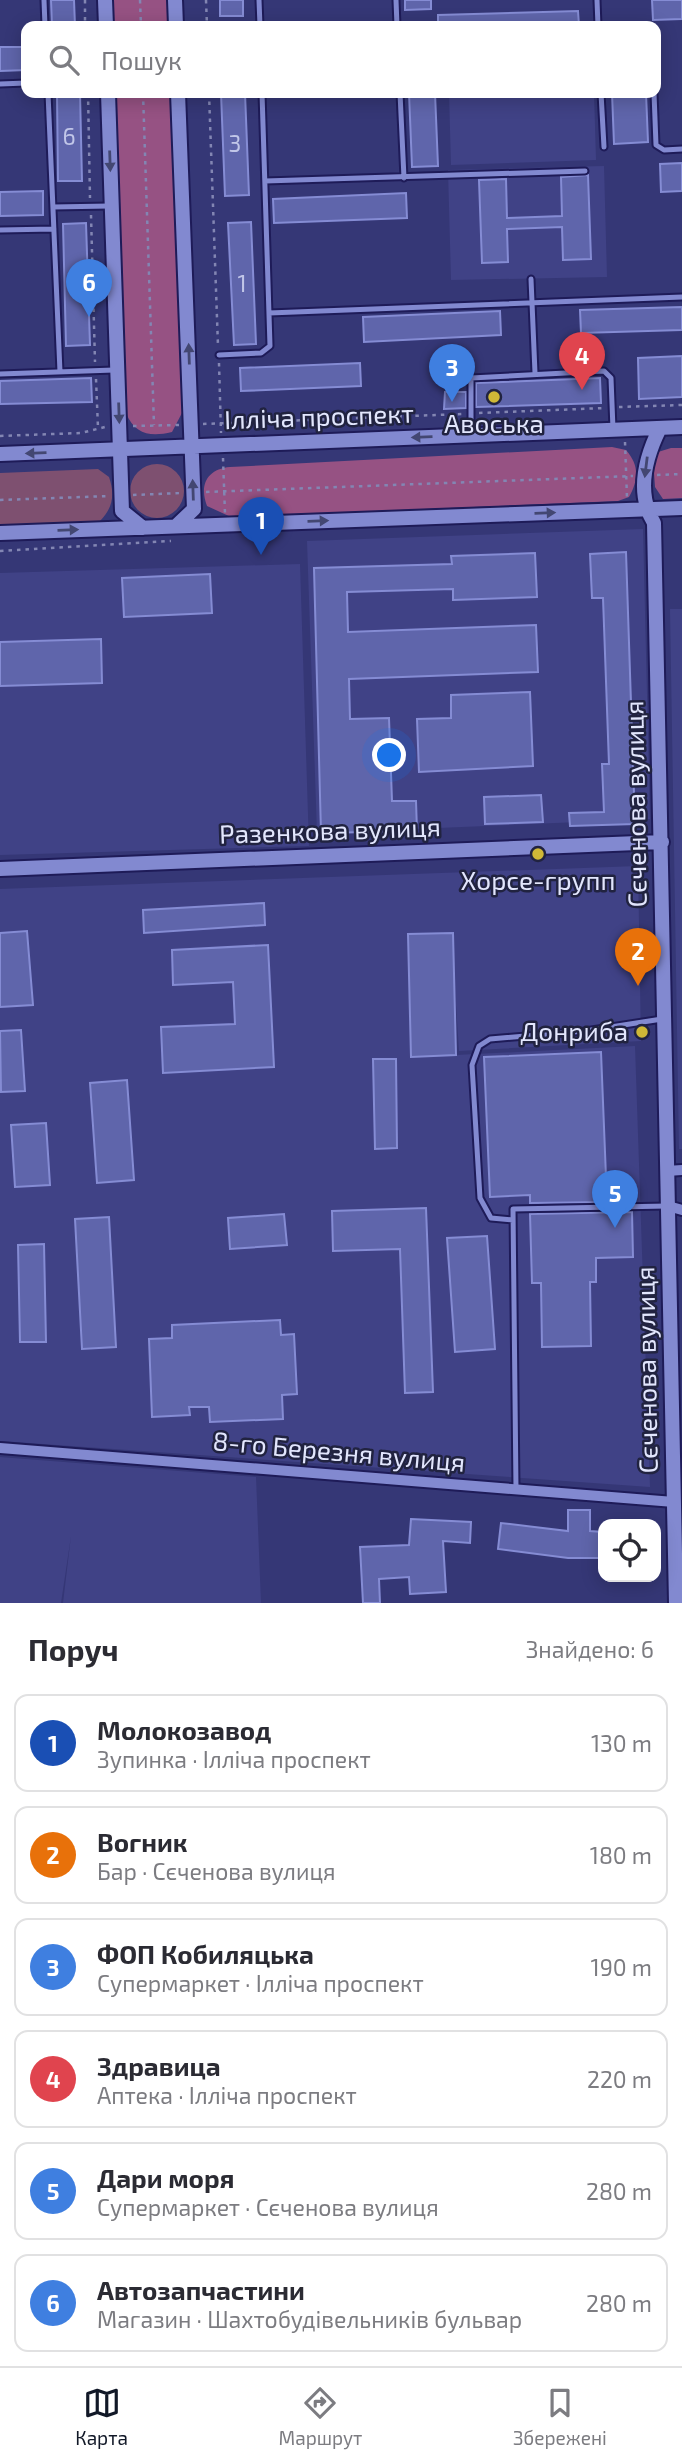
<!DOCTYPE html>
<html lang="uk">
<head>
<meta charset="utf-8">
<style>
  :root { --surface:#fff; --page:#f7f7f7; --text:#2b2b33; --muted:#7c7c81; --line:#e1e1e2; --accent:#111827 }
  body { margin:0; font-family:"Exo 2",sans-serif; background:var(--page); color:var(--text) }
  .controls { position:absolute; right:21px; bottom:21px; display:grid; overflow:hidden; border-radius:14px; box-shadow:0 4px 18px #0003 }
  .controls button { width:63px; height:63px; display:grid; place-items:center; padding:0; border:0; border-bottom:2px solid var(--line); background:var(--surface); color:var(--text); font:35px sans-serif }
  .you { position:absolute; left:390px; top:756px; width:24px; height:24px; margin:-18px; border:5px solid #fff; border-radius:50%; background:#1a73e8; box-shadow:0 0 0 10px #1a73e833 }
  .badge { display:grid; place-items:center; width:46px; height:46px; border-radius:50%; background:var(--accent); color:#fff; font-size:23px; font-weight:700 }
  .pin { position:absolute; translate:-50% -58px; filter:drop-shadow(0 2px 4px #0008) }
  .pin::after { content:''; position:absolute; top:37px; width:24px; height:21px; background:inherit; clip-path:polygon(0 0,100% 0,50% 100%) }
  .list { margin:0; padding:0; list-style:none }
  h2 { display:flex; justify-content:space-between; align-items:center; height:91px; margin:0; padding:0 28px; font-size:30px }
  h2 small { font-size:23px; font-weight:400; color:var(--muted) }
  .list li { display:grid; grid-template-columns:46px 1fr auto; gap:21px; align-items:center; box-sizing:border-box; height:98px; margin:0 14px 14px; padding:0 14px; border:2px solid var(--line); border-radius:14px }
  .list b { display:block; font-size:26px; white-space:nowrap }
  .list p { margin:0; font-size:23px; white-space:nowrap; color:var(--muted) }
  .list em { font-size:23px; font-style:normal; color:var(--muted) }
  .icon { flex:none; width:38px; height:38px; fill:none; stroke:currentColor; stroke-width:2; stroke-linecap:round; stroke-linejoin:round }
  .map { position:relative; flex:none; width:682px; height:1603px; overflow:hidden }
  .search { position:absolute; background:var(--surface); box-shadow:0 4px 18px #0003; left:21px; right:21px; top:21px; height:77px; display:flex; align-items:center; gap:18px; box-sizing:border-box; padding:0 24px; border-radius:14px; color:var(--muted); font-size:26px }
  .sheet { height:763px; background:var(--surface) }
  nav { display:flex; justify-content:space-around; align-items:center; box-sizing:border-box; height:98px; border-top:2px solid var(--line); background:var(--surface); font-size:19px; color:var(--muted) }
  nav a { display:grid; justify-items:center; gap:4px }
  nav .on { color:var(--accent) }
  .map>svg:first-child { display:block }
</style>
</head>
<body>
<div class="map">
<svg width="682" height="1603" viewBox="0 0 682 1603">
  <rect width="100%" height="100%" fill="#353776"/>
  <path fill="#404286" d="M449,93h145l2,67 -145,5z
    M604,166l3,111 -156,3 -3,-110z
    M643,529l7,290 -333,14 -10,-292z
    M300,564l9,282 -309,9v-282z
    M670,609h12v540h-3z
    M638,866l3,175 -182,10 -4,-61 1,65 179,-9 15,441 -650,-46v-552z
    M0,1457l256,20 5,126h-198l8,-67 -10,67h-61z"/>
  <path fill="#7e5070" d="M130 491a27 27 0 1 1 54 0a27 27 0 1 1-54 0Z
    M98,469l11,8c6,17 4,31 -9,44l-100,4v-52z"/>
  <path fill="#965283" d="M113,0h57l1,26h-57z
    M116,93h57l10,318 -11,21c-21,5 -37,3 -46,-19z
    M612,447l14,3c13,15 13,29 3,47l-11,4 -387,16 -24,-11c-8,-21 0,-37 23,-39z
    M671,448h11v50l-19,1 -8,-12 -2,-28 5,-7z"/>
  <path fill="#5f65ab" stroke="#858cd4" stroke-width="2" d="M51,0h23l1,26h-23z
    M220,0h23v16h-23z
    M405,0h26v9l-26,1z
    M652,0h30v19l-29,1z
    M578,11l1,15h-141v-11z
    M0,47h26v23l-26,1z
    M57,93h23l2,88h-24z
    M221,93h24l4,102 -24,1z
    M409,93h26l3,73 -26,1z
    M612,93h34l2,49 -34,2z
    M682,163v28l-21,1 -1,-28z
    M588,175l3,84 -28,1 -1,-33 -55,2 1,33 -26,1 -3,-83 27,-1 1,39 55,-2 -1,-39z
    M43,191v24l-43,1v-24z
    M406,193l1,25 -133,5 -1,-24z
    M251,222l5,122 -22,1 -6,-122z
    M86,223l4,122 -24,1 -3,-122z
    M682,307v23l-101,3 -1,-23z
    M500,311l1,24 -137,7 -1,-25z
    M682,356v41l-43,2 -1,-41z
    M360,363l1,23 -120,5 -1,-23z
    M91,378l1,24 -92,2v-23z
    M600,378l1,25 -125,4v-24z
    M445,392h21v16l-22,1z
    M626,552l9,272 -65,2 -1,-13 35,-1 -2,-48h7l-6,-166h-11l-2,-44z
    M535,553l2,44 -84,3v-11l-106,3 1,40 188,-7 2,47 -189,7 1,40 39,-1 3,83h24l1,30 -96,2 -7,-265 138,-4 -1,-8z
    M210,574l2,39 -88,4 -2,-39z
    M101,639l1,44 -102,3v-44z
    M530,692l3,74 -114,6 -2,-53 34,-1v-23z
    M541,795l2,27 -58,2 -1,-27z
    M264,903l1,22 -121,8 -1,-23z
    M27,931l6,74 -33,2v-74z
    M453,933l3,122 -45,2 -3,-123z
    M268,945l6,122 -111,6 -2,-46 74,-3 -2,-42 -60,3 -1,-35z
    M21,1030l4,61 -24,1 -1,-61z
    M601,1052l6,150 -77,1v-8l-40,2 -6,-140z
    M373,1059h23l1,89 -22,1z
    M127,1080l7,100 -37,3 -7,-100z
    M46,1123l4,62 -35,2 -4,-62z
    M426,1208l7,184 -28,1 -5,-144 -67,2 -1,-40z
    M632,1212l1,45 -37,1v24h-6l1,64 -49,1 -1,-64h-9l-2,-69z
    M284,1214l3,31 -57,4 -2,-31z
    M109,1217l7,130 -34,2 -7,-130z
    M487,1236l8,113 -40,3 -8,-114z
    M44,1244l2,98h-26l-2,-97z
    M280,1320l1,15 13,-1 3,60 -15,1 1,24 -73,3 -1,-15h-20l1,8 -38,2 -3,-78 23,-1v-13z
    M568,1510h22v21l13,1v26h-35l-70,-9 3,-26 67,8z
    M411,1519l60,3 -1,21 -27,-2 3,51 -36,2 -1,-17 -30,2 1,24h-17l-3,-56 49,-2z"/>
  <g fill="none" stroke-linecap="round" stroke-linejoin="round">
    <g stroke="#1e1b58" stroke-width="9">
      <path id="lane" d="M44,0l1,26
        M259,0l1,26
        M396,0l1,26
        M597,0l1,26
        M0,84l26,-1
        M48,93l12,279
        M400,93l4,85
        M601,93l3,54
        M654,93l2,52 8,5 18,-1
        M265,181l320,-10
        M53,207l56,-1
        M0,230l54,-1
        M531,279l4,94
        M269,313l413,-16
        M219,355l42,-2 9,-7 -8,-253
        M0,374l114,-4
        M471,435v-57l133,-7 7,7 2,51
        M513,1220l-22,-2 -11,-20 -8,-133 7,-19 11,-7 95,-8 77,-12
        M516,1489l-3,-280 154,-3"/>
    </g>
    <g stroke="#1e1b58" stroke-width="14">
      <path id="street" d="M667,1171l15,-1
        M668,1206l14,4
        M0,1448l674,54"/>
    </g>
    <g stroke="#1e1b58" stroke-width="18">
      <path id="secondary" d="M105,0l1,26
        M175,0l1,26
        M108,93l14,418 21,17
        M660,428c-15,30 -24,65 -6,95l22,1080
        M0,454l682,-27
        M176,526l18,-17 -16,-416
        M0,533l682,-25
        M0,869l662,-27"/>
    </g>
    <path stroke="#8386b3" stroke-width="2.5" stroke-dasharray="3.5 5" stroke-linecap="butt" d="M85,0v26
      M140,0l1,26
      M206,0l1,26
      M88,93l2,105
      M143,93l11,332
      M209,93l9,253
      M91,215l4,147
      M219,363l2,70
      M96,379l2,49
      M619,407l63,-2
      M479,413l126,-5
      M203,424l259,-10
      M133,426l46,-1
      M0,436l81,-3 24,-6
      M625,442l2,56
      M223,458l2,56
      M657,475l25,-1
      M206,492l427,-16
      M133,495l49,-2
      M0,500l109,-4
      M0,551l171,-10"/>
    <use href="#lane" stroke="#8289d0" stroke-width="5"/>
    <use href="#street" stroke="#8289d0" stroke-width="10"/>
    <use href="#secondary" stroke="#8289d0" stroke-width="14"/>
  </g>
  <defs><path id="oneway-solid" d="M-6-.8H1V-3.2L6.5 0L1 3.2V.8H-6Z" transform="scale(1.75)"/></defs>
  <g fill="#434772">
    <use href="#oneway-solid" transform="translate(110 161) rotate(88)"/>
    <use href="#oneway-solid" transform="translate(189 354) rotate(-92)"/>
    <use href="#oneway-solid" transform="translate(119 413) rotate(88)"/>
    <use href="#oneway-solid" transform="translate(422 437) rotate(178)"/>
    <use href="#oneway-solid" transform="translate(36 453) rotate(178)"/>
    <use href="#oneway-solid" transform="translate(646 467) rotate(97)"/>
    <use href="#oneway-solid" transform="translate(193 490) rotate(-92)"/>
    <use href="#oneway-solid" transform="translate(545 513) rotate(-2)"/>
    <use href="#oneway-solid" transform="translate(318 521) rotate(-2)"/>
    <use href="#oneway-solid" transform="translate(68 530) rotate(-2)"/>
  </g>
  <g fill="#cfb837" stroke="#212340" stroke-width="2.5">
    <circle cx="494" cy="397" r="7"/>
    <circle cx="538" cy="854" r="7"/>
    <circle cx="642" cy="1032" r="7"/>
  </g>
  <g text-anchor="middle" stroke-width="5" stroke-linejoin="round" paint-order="stroke">
    <g font-size="23" fill="#c1c6e8">
      <text x="69" y="145">6</text>
      <text x="235" y="152">3</text>
      <text x="242" y="292">1</text>
    </g>
    <g font-size="26" fill="#e2e6fd" stroke="#212340">
      <text transform="translate(319 417) rotate(-2)" y="9">Ілліча проспект</text>
      <text transform="translate(636 804) rotate(-91)" y="9">Сєченова вулиця</text>
      <text transform="translate(330 831) rotate(-2)" y="9">Разенкова вулиця</text>
      <text transform="translate(647 1370) rotate(-91)" y="9">Сєченова вулиця</text>
      <text transform="translate(339 1452) rotate(5)" y="9">8-го Березня вулиця</text>
    </g>
    <g font-size="26" fill="#e2e6fd" stroke="#212340">
      <text x="494" y="433">Авоська</text>
      <text x="538" y="890">Хорсе-групп</text>
      <text x="628" y="1041" text-anchor="end">Донриба</text>
    </g>
  </g>
</svg>
<div class="controls">
<button><svg class="icon" aria-label="locate" viewBox="0 0 24 24"><circle cx="12" cy="12" r="6"/><path d="M12 2v4M12 18v4M2 12h4M18 12h4"/></svg></button>
</div>
<div class="you"></div>
<div class="pin badge" style="left:261px;top:555px;background:#1a4fb4">1</div>
<div class="pin badge" style="left:638px;top:986px;background:#e8710a">2</div>
<div class="pin badge" style="left:452px;top:402px;background:#3f7fe0">3</div>
<div class="pin badge" style="left:582px;top:390px;background:#e0444e">4</div>
<div class="pin badge" style="left:615px;top:1228px;background:#3f7fe0">5</div>
<div class="pin badge" style="left:89px;top:317px;background:#3f7fe0">6</div>
<div class="search"><svg class="icon" aria-label="search" viewBox="0 0 24 24"><circle cx="10" cy="10" r="6"/><path d="M15 15l6 6"/></svg>Пошук</div>
</div>
<section class="sheet">
<h2>Поруч<small>Знайдено: 6</small></h2>
<ul class="list">
<li><span class="badge" style="background:#1a4fb4">1</span><div><b>Молокозавод</b><p>Зупинка · Ілліча проспект</p></div><em>130 m</em></li>
<li><span class="badge" style="background:#e8710a">2</span><div><b>Вогник</b><p>Бар · Сєченова вулиця</p></div><em>180 m</em></li>
<li><span class="badge" style="background:#3f7fe0">3</span><div><b>ФОП Кобиляцька</b><p>Супермаркет · Ілліча проспект</p></div><em>190 m</em></li>
<li><span class="badge" style="background:#e0444e">4</span><div><b>Здравица</b><p>Аптека · Ілліча проспект</p></div><em>220 m</em></li>
<li><span class="badge" style="background:#3f7fe0">5</span><div><b>Дари моря</b><p>Супермаркет · Сєченова вулиця</p></div><em>280 m</em></li>
<li><span class="badge" style="background:#3f7fe0">6</span><div><b>Автозапчастини</b><p>Магазин · Шахтобудівельників бульвар</p></div><em>280 m</em></li>
</ul>
</section>
<nav>
<a class="on"><svg class="icon" aria-label="map" viewBox="0 0 24 24"><path d="M3 6l6-2 6 2 6-2v14l-6 2-6-2-6 2zM9 4v14M15 6v14"/></svg>Карта</a>
<a><svg class="icon" aria-label="directions" viewBox="0 0 24 24"><path d="M12 3l9 9-9 9-9-9zM9 14v-3h6M13 9l2 2-2 2"/></svg>Маршрут</a>
<a><svg class="icon" aria-label="saved" viewBox="0 0 24 24"><path d="M7 4h10v16l-5-4-5 4z"/></svg>Збережені</a>
</nav>
</body>
</html>
